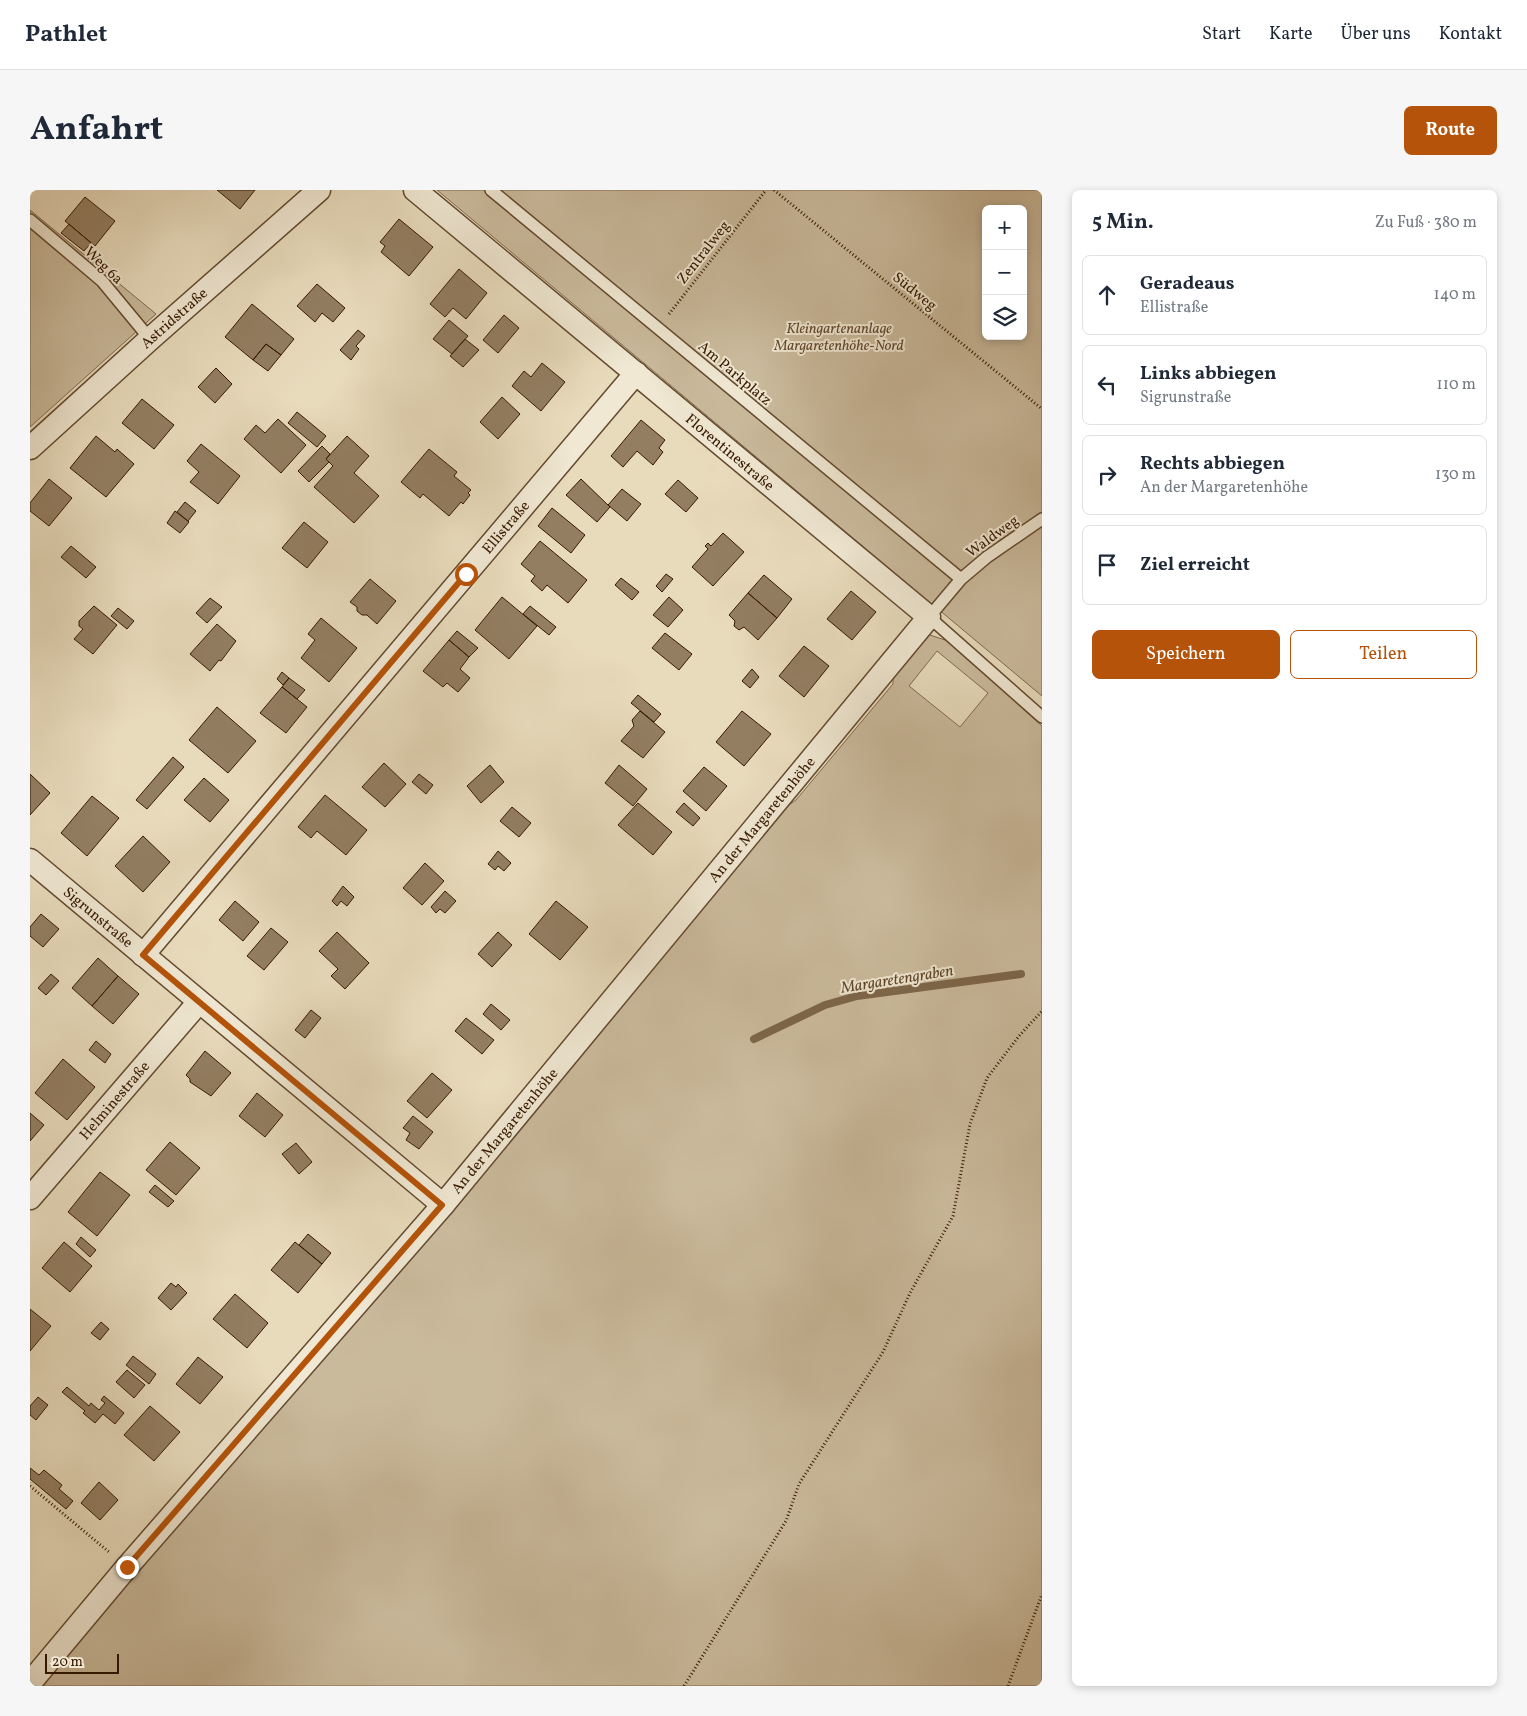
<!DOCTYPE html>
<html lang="de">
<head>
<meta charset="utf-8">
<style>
  :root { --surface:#fff; --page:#f6f6f7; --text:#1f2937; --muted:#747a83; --line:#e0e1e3; --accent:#b45309 }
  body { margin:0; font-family:Vollkorn,serif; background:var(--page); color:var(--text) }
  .controls { position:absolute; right:15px; top:15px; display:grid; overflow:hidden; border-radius:8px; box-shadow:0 2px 8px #0003 }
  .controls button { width:45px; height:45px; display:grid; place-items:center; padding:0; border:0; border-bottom:1px solid var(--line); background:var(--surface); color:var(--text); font:25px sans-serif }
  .scale { position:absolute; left:15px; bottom:12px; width:74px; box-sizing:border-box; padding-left:5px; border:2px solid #371900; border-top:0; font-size:14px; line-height:18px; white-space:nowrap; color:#371900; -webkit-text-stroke:4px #f0e8d3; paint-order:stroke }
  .stop { position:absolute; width:15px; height:15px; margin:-11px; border:4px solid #b45309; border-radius:50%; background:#fff }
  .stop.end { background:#b45309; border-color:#fff; box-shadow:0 1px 5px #0008 }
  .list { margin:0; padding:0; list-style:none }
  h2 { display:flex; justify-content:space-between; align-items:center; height:65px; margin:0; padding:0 20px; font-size:21px }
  h2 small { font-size:16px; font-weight:400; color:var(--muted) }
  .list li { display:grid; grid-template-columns:32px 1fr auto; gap:15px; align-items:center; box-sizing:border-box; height:80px; margin:0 10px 10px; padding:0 10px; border:1px solid var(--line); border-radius:8px }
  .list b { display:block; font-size:19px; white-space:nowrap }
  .list p { margin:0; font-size:16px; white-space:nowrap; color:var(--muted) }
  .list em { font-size:16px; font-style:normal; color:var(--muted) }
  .actions { display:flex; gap:10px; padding:15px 20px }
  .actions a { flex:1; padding:11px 0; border:1px solid var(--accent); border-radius:8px; text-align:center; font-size:18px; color:var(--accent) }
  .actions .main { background:var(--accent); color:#fff }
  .icon { flex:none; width:28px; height:28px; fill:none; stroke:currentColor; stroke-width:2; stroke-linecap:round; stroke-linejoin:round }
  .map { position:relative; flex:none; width:1012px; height:1496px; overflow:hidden; border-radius:8px }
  header { display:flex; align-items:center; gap:30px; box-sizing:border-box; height:70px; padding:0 25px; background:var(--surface); border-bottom:1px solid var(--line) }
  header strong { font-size:24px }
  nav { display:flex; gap:28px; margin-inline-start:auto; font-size:18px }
  .intro { display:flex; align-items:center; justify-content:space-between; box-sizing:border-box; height:120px; padding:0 30px }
  h1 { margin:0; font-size:35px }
  .button { padding:12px 22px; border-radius:8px; background:var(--accent); color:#fff; font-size:18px; font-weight:700 }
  main { display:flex; gap:30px; padding:0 30px }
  aside { flex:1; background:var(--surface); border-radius:8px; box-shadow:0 2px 8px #0003 }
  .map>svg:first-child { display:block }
</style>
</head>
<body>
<header>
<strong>Pathlet</strong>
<nav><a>Start</a><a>Karte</a><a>Über uns</a><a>Kontakt</a></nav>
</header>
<div class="intro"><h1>Anfahrt</h1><a class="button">Route</a></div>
<main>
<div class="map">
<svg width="1012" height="1496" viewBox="0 0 1012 1496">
  <rect width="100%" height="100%" fill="#e8dbbc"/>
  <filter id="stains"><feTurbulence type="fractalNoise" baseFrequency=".004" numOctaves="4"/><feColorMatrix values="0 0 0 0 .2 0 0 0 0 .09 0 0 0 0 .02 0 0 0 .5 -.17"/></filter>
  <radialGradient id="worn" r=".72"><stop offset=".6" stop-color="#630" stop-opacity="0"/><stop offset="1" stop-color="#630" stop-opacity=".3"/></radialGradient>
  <path fill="#caba9c" stroke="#806a4e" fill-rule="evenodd" d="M407,0h605v506zM956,19h37v127h-37z
    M0,20l126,104 -126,113z
    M897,444l21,7 94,85v960h-1004l730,-866 28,-20 97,-116v-10zM907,461l51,42 -28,34 -51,-41z"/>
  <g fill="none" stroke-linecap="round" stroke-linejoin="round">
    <path stroke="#7d664a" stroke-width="8" d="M724,849l71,-34 32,-9 164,-22"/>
  </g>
  <path fill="#937e62" stroke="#371900" d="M187,0h38l-15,19z
    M55,7l30,24 -20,25 -30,-25z
    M369,29l34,28 -24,29 -28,-24 4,-6 -5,-4z
    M39,34l22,19 -7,8 -23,-18z
    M429,79l28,24 -21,26 -13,-11 -8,9 -15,-13z
    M287,94l28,24 -12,14 -11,-9 -7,9 -18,-16z
    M222,114l42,35 -13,16 -15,-11 -13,16 -28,-23z
    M474,125l15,13 -21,25 -15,-13z
    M419,130l19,16 -16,18 -19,-15z
    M328,140l7,6 -9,10 3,3 -8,11 -11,-10z
    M435,149l14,11 -16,17 -13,-11z
    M236,154l15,11 -13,16 -15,-11z
    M512,173l23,19 -24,29 -29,-25 12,-15 7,6z
    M186,178l16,16 -17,19 -17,-16z
    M472,207l18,17 -22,25 -18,-17z
    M112,209l32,26 -20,24 -32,-26z
    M267,222l29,24 -9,11 -29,-24z
    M248,229l28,26 -25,28 -37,-34 12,-14 9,8z
    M611,230l24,20 -6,8 4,4 -10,13 -16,-14 -14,16 -12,-11z
    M66,246l19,16 2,-3 17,15 -28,33 -36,-29z
    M317,246l22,20 -15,17 25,23 -25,27 -40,-36 19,-21 -7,-7z
    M171,254l39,32 -22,28 -28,-22 9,-10 -12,-11z
    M292,256l8,8 -4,5 3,3 -20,20 -11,-11z
    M399,259l28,23 -3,4 17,14 -3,3 2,2 -7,9 -2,-2 -12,14 -26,-22 -3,4 -19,-16z
    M19,289l23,19 -23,28 -19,-15v-8z
    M551,289l29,28 -13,15 -31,-27z
    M648,290l20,18 -12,14 -21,-18z
    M592,299l19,15 -14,17 -19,-16z
    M155,312l11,9 -8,10 -11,-9z
    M522,318l33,27 -14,18 -33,-27z
    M145,321l14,11 -9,11 -13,-10z
    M274,332l24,20 -21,26 -25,-20z
    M693,343l21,19 -31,34 -21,-19 16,-18 -3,-3 3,-3 3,3z
    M510,351l47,39 -19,23 -21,-18 -5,6 -11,-10 4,-5 -14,-12z
    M41,356l25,21 -10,11 -25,-21z
    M636,384l7,5 -11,13 -6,-6z
    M734,385l28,24 -15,19 -29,-25z
    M591,388l18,14 -7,8 -17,-15z
    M340,389l26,22 -19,23 -10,-9h-5l-5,-4v-4l-7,-5z
    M821,401l25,21 -24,28 -25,-21z
    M718,403l29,25 -19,22 -14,-13 -5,3 -5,-4 1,-5 -6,-6z
    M472,407l35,29 -28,33 -34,-29z
    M639,407l14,13 -15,17 -15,-12z
    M180,408l12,9 -15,16 -11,-10z
    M64,416l23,19 -24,29 -19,-15 9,-10 -4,-3v-5z
    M500,416l26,21 -7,8 -26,-21z
    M88,418l16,13 -7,8 -16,-13z
    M291,428l36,30 -28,34 -28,-24 14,-18 -7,-6z
    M187,434l19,17 -15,20 -2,-1 -9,11 -20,-17z
    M427,441l21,17 -9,9 -20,-17z
    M635,443l27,21 -13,16 -27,-22z
    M419,450l20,17 -9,12 10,9 -12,14 -11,-9 -4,4 -20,-16z
    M774,456l25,20 -25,31 -25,-21z
    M722,479l7,8 -9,11 -8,-7z
    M252,482l7,6 -6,7 -6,-6z
    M259,488l16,12 -8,9 -15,-12z
    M252,497l25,20 -21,26 -26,-20z
    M608,505l23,19 -7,8 -23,-19z
    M187,517l39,34 -28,32 -39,-33z
    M610,521l25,21 -22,26 -22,-17 13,-15 -2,-6z
    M712,521l29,23 -27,32 -28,-24z
    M143,567l11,10 -37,42 -11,-9z
    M354,573l22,21 -21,23 -23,-20z
    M460,575l14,17 -23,21 -14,-17z
    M589,575l28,24 -14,17 -28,-23z
    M674,577l23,19 -21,25 -23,-20z
    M0,584l20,19 -20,22z
    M389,584l14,11 -7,9 -14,-12z
    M174,588l25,22 -19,22 -26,-22z
    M295,605l42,35 -21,25 -29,-24 -6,7 -13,-11z
    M62,606l27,22 -32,38 -26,-23z
    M608,613l34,29 -19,23 -35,-30z
    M654,613l16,15 -7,8 -17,-14z
    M482,617l19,16 -12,14 -19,-16z
    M113,646l27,26 -27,30 -28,-26z
    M468,661l13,12 -7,8 -6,-5 -3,4 -7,-6z
    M395,673l19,18 -22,24 -19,-17z
    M313,696l11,11 -7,9 -6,-5 -4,5 -5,-5z
    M415,701l11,10 -11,12 -5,-4 -4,4 -5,-6z
    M205,711l24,21 -16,19 -24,-21z
    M526,711l32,26 -28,33 -31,-26z
    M11,724l18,15 -16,18 -13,-11v-9z
    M241,738l17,14 -24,28 -17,-14z
    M307,742l32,31 -24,26 -14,-13 7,-7 -19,-18z
    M468,742l14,13 -20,22 -14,-13z
    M68,768l20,18 -26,30 -20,-18z
    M21,784l8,7 -13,14 -8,-7z
    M88,786l21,18 -26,30 -21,-18z
    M461,814l19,16 -9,10 -18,-16z
    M281,820l10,8 -16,20 -10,-8z
    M436,828l28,22 -12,14 -27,-23z
    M66,851l15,13 -6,9 -16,-13z
    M175,861l26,22 -20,23 -21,-14v-3l-4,-4z
    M33,869l32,28 -28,33 -32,-27z
    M402,883l20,17 -25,28 -20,-17z
    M227,903l26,22 -18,22 -26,-21z
    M0,923l14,12 -14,16z
    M383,926l20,16 -14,17 -13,-9 4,-7 -7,-5z
    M140,952l30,26 -24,27 -30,-25z
    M266,953l16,19 -13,12 -17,-20z
    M70,982l30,23 -33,41 -29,-24z
    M125,995l19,16 -6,6 -19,-15z
    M278,1044l23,19 -9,11 -23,-19z
    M51,1047l15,13 -6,7 -14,-13z
    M34,1052l28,24 -22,26 -28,-24z
    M265,1052l27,22 -24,29 -27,-23z
    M141,1093l5,4 2,-3 9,9 -16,17 -13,-12z
    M205,1104l33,29 -21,25 -34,-29z
    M0,1119l21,17 -21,25z
    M71,1132l8,7 -9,11 -9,-7z
    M103,1166l23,18 -7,10 -23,-19z
    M168,1167l25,20 -23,27 -24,-20z
    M97,1180l18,15 -11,13 -18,-16z
    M37,1197l22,19 2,-3 8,7 6,-7 -4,-3 3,-4 20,17 -9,11 -12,-10 -8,9 -12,-10 2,-2 -23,-19z
    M8,1207l10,8 -12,15 -6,-5v-9z
    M120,1216l30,26 -26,29 -30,-26z
    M0,1278l9,7 5,-5 18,15 -3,4 14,12 -7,8 -36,-30z
    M69,1292l19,18 -18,20 -19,-17z"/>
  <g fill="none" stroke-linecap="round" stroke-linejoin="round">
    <g stroke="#634a2f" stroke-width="14">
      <path id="service" d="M461,0l470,389
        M0,30l72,61 48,58
        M1012,329l-55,38 -26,22 -32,38 113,100"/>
    </g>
    <g stroke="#634a2f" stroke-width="25">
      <g id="minor">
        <path id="s1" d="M0,258l120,-109 169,-149"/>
        <path id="s2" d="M0,670l413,345"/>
        <path id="s3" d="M113,765l493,-582"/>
        <path id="s4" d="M0,1008l169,-196"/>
        <path id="s5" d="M0,1493l97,-116 316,-362 486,-588 -514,-427"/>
      </g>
    </g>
    <path stroke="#371900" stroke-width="3" stroke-dasharray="1 2.5" stroke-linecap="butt" d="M744,0l268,219
      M1009,0l3,2
      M639,124l97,-124
      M0,1296l79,66
      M654,1496l102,-165 13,-37 84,-132 27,-59 43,-77 17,-92 17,-46 32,-42 23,-25
      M978,1496l34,-92"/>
    <use href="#service" stroke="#f0e8d3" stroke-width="11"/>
    <use href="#minor" stroke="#f0e8d3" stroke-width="22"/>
  </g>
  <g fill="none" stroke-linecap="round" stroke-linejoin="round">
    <path stroke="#b45309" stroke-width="6" d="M97,1377l315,-362 -299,-250 323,-381"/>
  </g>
  <g text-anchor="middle" stroke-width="4" stroke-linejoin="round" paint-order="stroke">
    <g font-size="15" fill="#371900" stroke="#f0e8d3">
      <text transform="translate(673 62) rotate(-52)" y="5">Zentralweg</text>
      <text transform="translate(74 75) rotate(44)" y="5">Weg 6a</text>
      <text transform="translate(885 101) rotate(39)" y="5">Südweg</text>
      <text dy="5" stroke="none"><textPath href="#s1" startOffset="194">Astridstraße</textPath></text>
      <text transform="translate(705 183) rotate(40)" y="5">Am Parkplatz</text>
      <text transform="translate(700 262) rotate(40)" y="5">Florentinestraße</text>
      <text dy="5" stroke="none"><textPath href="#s3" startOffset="561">Ellistraße</textPath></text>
      <text transform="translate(962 346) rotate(-36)" y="5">Waldweg</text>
      <text dy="5" stroke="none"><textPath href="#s5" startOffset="1132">An der Margaretenhöhe</textPath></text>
      <text dy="5" stroke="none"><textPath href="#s2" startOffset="89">Sigrunstraße</textPath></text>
      <text dy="5" stroke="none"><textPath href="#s4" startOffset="129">Helminestraße</textPath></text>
      <text dy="5" stroke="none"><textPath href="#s5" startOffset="728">An der Margaretenhöhe</textPath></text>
    </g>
    <g font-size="15" font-style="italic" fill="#63492f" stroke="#f0e8d3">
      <text x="809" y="143">Kleingartenanlage<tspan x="809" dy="17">Margaretenhöhe-Nord</tspan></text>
    </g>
    <g font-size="16" font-style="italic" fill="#60462b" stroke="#f0e8d3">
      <text transform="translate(867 788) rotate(-9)" y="6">Margaretengraben</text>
    </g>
  </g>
  <rect width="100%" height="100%" filter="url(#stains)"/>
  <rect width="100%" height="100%" fill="url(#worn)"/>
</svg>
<div class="controls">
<button>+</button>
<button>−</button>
<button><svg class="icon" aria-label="layers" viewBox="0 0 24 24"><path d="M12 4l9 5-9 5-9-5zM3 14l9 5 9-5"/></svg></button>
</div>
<div class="scale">20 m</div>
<div class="stop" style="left:436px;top:384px"></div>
<div class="stop end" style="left:97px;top:1377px"></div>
</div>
<aside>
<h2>5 Min.<small>Zu Fuß · 380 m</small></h2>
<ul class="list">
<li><svg class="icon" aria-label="ahead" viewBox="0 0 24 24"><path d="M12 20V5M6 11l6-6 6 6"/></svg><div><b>Geradeaus</b><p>Ellistraße</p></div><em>140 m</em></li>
<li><svg class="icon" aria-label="left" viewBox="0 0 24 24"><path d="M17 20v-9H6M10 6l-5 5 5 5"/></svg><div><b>Links abbiegen</b><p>Sigrunstraße</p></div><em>110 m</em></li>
<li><svg class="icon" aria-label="right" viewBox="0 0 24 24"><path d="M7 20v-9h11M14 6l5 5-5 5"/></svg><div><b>Rechts abbiegen</b><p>An der Margaretenhöhe</p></div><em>130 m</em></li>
<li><svg class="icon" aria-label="arrive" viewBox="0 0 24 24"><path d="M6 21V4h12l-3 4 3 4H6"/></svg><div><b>Ziel erreicht</b></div></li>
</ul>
<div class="actions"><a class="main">Speichern</a><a>Teilen</a></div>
</aside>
</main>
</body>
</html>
